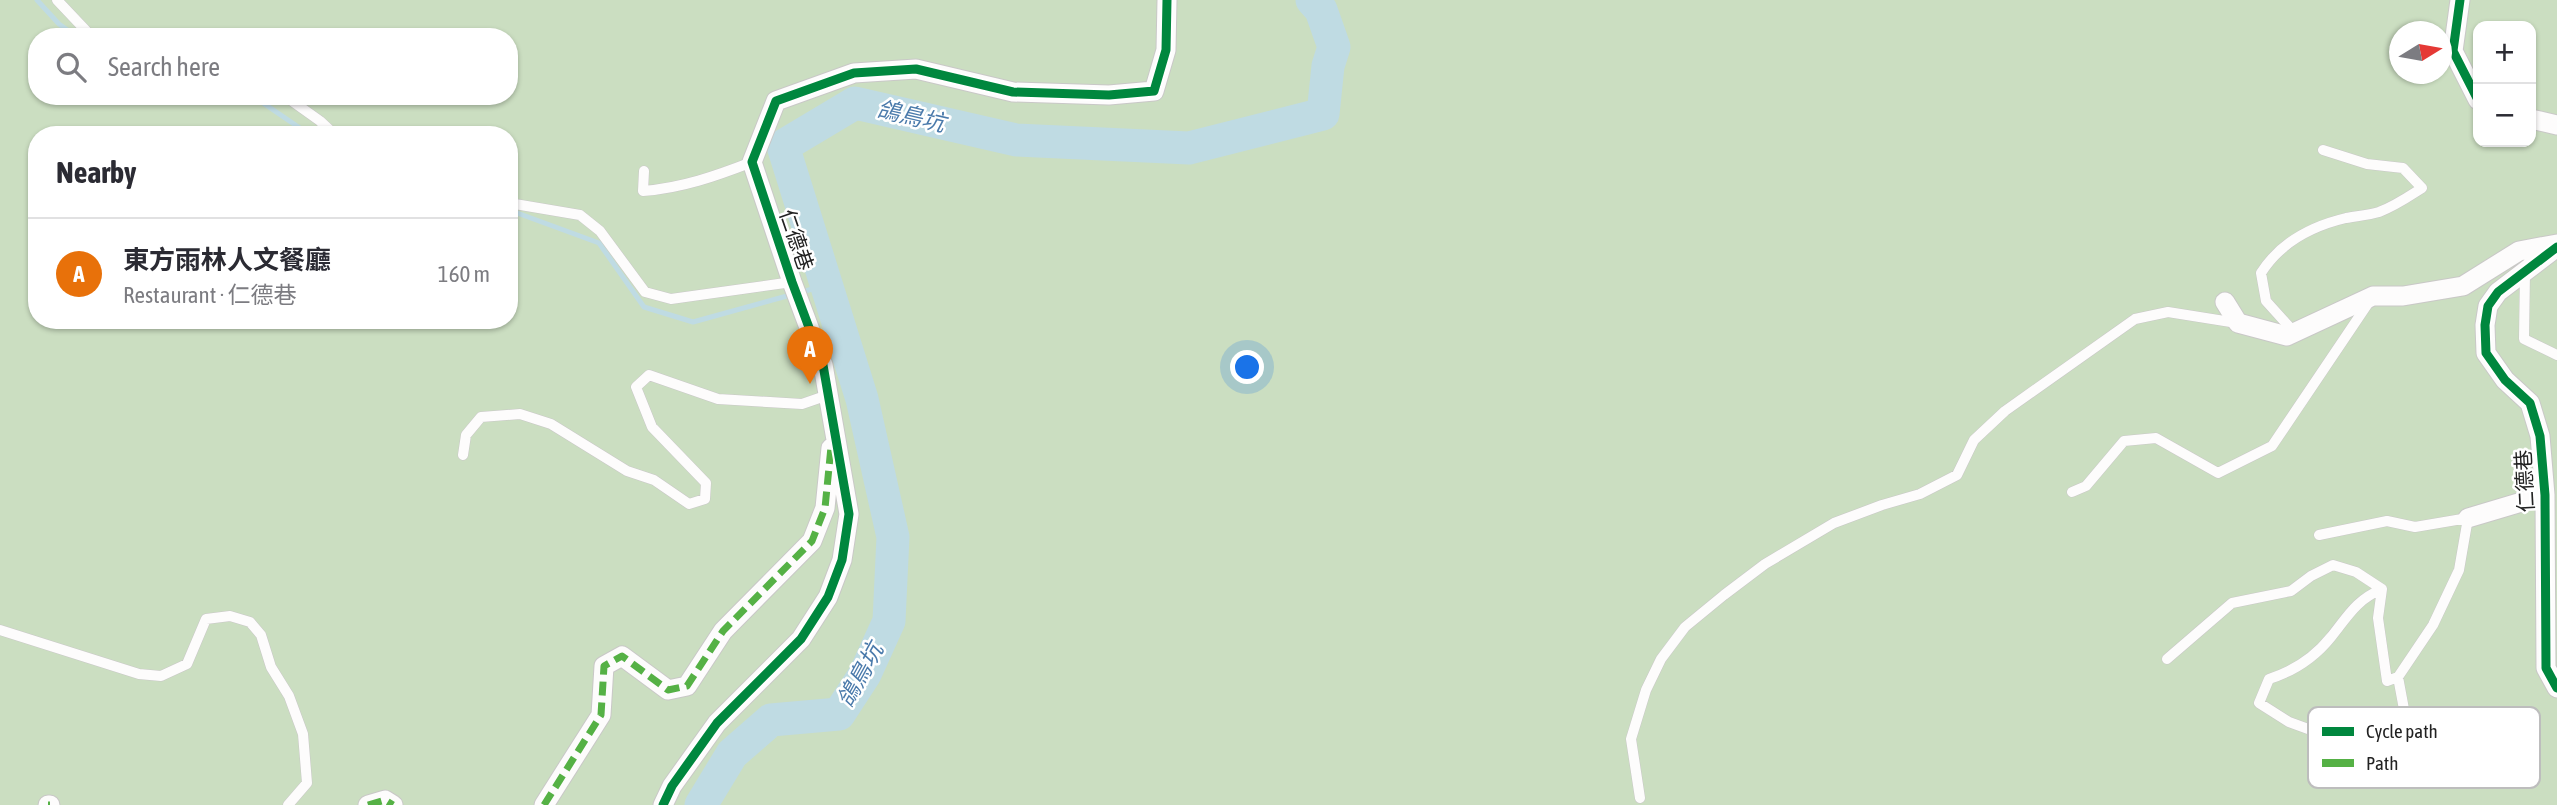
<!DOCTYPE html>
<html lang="en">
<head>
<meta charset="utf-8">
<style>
  :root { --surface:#fff; --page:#f2f2f3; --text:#2b2b33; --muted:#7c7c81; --line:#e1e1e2; --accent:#b45309 }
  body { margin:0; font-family:"Asap Condensed","Noto Sans TC",sans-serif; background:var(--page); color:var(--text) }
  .controls { position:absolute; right:21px; top:21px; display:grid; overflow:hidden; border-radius:14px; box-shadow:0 2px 5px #0004 }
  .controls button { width:63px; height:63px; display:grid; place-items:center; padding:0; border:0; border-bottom:2px solid var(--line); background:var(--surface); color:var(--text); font:35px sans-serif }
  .compass { position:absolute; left:2389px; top:21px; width:63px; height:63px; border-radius:50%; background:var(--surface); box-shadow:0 2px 5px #0004; rotate:79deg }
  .you { position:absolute; left:1248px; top:368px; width:24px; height:24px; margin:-18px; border:5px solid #fff; border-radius:50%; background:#1a73e8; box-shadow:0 0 0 10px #1a73e833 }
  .badge { display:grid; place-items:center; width:46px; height:46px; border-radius:50%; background:var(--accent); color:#fff; font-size:23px; font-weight:700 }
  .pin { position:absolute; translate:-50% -58px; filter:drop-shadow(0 2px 4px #0008) }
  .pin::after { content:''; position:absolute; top:37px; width:24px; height:21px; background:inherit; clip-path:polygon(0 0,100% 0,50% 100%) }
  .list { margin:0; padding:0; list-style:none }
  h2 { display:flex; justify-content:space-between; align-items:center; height:91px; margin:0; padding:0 28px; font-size:30px }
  h2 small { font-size:23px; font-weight:400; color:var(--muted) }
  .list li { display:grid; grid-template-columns:46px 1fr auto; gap:21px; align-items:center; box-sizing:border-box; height:112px; padding:0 28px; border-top:2px solid var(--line) }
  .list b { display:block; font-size:26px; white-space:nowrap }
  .list p { margin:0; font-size:23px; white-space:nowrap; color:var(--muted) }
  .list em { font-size:23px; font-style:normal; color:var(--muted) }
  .icon { flex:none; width:38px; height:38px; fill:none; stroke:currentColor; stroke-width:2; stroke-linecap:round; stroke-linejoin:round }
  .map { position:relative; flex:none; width:2557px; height:805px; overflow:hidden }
  .search { position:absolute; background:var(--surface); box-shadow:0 2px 5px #0004; left:28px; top:28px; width:490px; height:77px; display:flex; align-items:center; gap:18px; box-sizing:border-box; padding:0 24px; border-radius:28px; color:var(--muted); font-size:26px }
  .panel { position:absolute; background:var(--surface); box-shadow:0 2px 5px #0004; left:28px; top:126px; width:490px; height:203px; border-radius:28px }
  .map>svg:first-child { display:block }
</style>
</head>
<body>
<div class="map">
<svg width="2557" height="805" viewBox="0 0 2557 805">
  <rect width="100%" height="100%" fill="#f0eeeb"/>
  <path fill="#cbdec1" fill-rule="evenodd" d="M0,0h2557v805h-2557zM2478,26h53v116h-53zM2400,32h42v42h-42zM37,37h472v59h-472zM37,135h472v185h-472z"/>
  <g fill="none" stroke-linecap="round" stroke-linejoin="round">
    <path stroke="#bfdbe3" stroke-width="5" d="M37,0l22,24 18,13
      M253,96l57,39
      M509,210l90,33 45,64 49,15 134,-37"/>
    <path stroke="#bfdbe3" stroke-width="33" d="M701,805l31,-51 39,-34 68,-6 26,-40 24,-53 4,-84 -31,-138 -79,-253 72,-43 161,37 173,8 134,-34 5,-48 6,-19 -13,-37 -9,-10"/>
    <g stroke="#c9c8c7" stroke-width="11">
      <path id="service" d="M57,0l35,37
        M285,96l35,25 15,14
        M644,171l-1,20c39,-3 73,-15 109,-29
        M509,203l71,12 20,16 45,61 26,7 121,-17
        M2525,272l-1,67 33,16
        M2294,332l-28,-31 -5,-28c19,-30 51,-47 85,-55 11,-2 23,-3 33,-6 16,-6 29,-15 43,-24l-19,-20 -36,-4 -44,-14
        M463,455l3,-20 15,-18 39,-3 31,10 76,47 27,9 35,24 16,-5 1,-16 -54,-56 -16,-40 13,-12 69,24 84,5 26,-9
        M2072,492l14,-6 38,-45 32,-3 62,35 54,-27 97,-144
        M2382,589l-4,29 9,63 11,-4
        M0,630l139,44 22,2 26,-12 19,-45 24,-3 20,6 11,13 10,32 18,29 14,38 4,49 -19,22
        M2167,659l65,-56 59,-12 20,-15 22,-11 23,7 26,17c-26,11 -34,27 -51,48 -16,20 -37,34 -62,42l-10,24 30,19 52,19 20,19 17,3 18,-11 11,-10 -1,-22 -8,-43 35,-52 26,-55 9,-52 -53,9 -28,-6 -68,14
        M1640,798l-9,-59 15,-49 15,-31 24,-32 39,-32 41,-31 69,-41 48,-18 38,-11 37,-19 17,-35 31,-29 130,-92 33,-7 69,11"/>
    </g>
    <g stroke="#c9c8c7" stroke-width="21">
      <path id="minor" d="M2460,0l-7,51 25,49
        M2531,119l26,6
        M2557,247l-59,45 -10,14 -3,19 1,28 19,27 25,23 10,33 5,59 1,173 11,20
        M2225,302l13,21 49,13 86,-40h30l60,-10 56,-35 38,-7
        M2468,518l77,-23
        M48,805h2
        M368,805l17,-5 8,5
        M544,805l57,-90 3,-49 18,-10 46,34 19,-4 36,-55 89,-90 13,-33 6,-60
        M663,805l9,-19 45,-63 84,-84 27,-42 14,-37 7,-46 -26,-149 -31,-83 -40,-120 24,-61 78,-28 62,-4 97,23 96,3 45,-4 12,-41 1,-50"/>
    </g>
    <use href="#service" stroke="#fdfcfc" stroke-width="10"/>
    <use href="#minor" stroke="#fdfcfc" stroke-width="19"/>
    <path stroke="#55b145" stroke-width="7" stroke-dasharray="14 7" stroke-linecap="butt" d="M48,805h2
      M368,805l17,-5 8,5
      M544,805l57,-90 3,-49 18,-10 46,34 19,-4 36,-55 89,-90 13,-33 6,-61"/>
    <g stroke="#fff" stroke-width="13">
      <path id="cycleway" d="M2460,0l-7,51 25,49
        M2557,247l-59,45 -10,14 -3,19 1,28 19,27 25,23 10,33 5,59 1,173 11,20
        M663,805l9,-19 45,-63 84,-84 27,-42 14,-37 7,-46 -26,-149 -31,-83 -40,-120 24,-61 78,-28 62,-4 97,23 96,3 45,-4 12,-41 1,-50"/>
    </g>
    <use href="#cycleway" stroke="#00873e" stroke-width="9"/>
  </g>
  <g text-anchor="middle" stroke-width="5" stroke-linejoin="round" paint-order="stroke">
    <g font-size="21" fill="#222" stroke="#fff">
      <text transform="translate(796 240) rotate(71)" y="7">仁德巷</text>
      <text transform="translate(2525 481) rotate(-93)" y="7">仁德巷</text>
    </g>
    <g font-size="23" font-style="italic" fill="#4a7aab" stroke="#fff">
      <text transform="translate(911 116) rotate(13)" y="8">鴿鳥坑</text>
      <text transform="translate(860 675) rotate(-61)" y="8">鴿鳥坑</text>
    </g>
  </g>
  <rect x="2308" y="707" width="232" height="81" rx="10" fill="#fff" stroke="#bdbdbd" stroke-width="2"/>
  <rect x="2322" y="727" width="32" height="9" fill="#00873e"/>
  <rect x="2322" y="759" width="32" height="8" fill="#55b145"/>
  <g font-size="19" fill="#222">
    <text x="2366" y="738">Cycle path</text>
    <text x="2366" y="770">Path</text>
  </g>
</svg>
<div class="controls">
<button>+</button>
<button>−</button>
</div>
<svg class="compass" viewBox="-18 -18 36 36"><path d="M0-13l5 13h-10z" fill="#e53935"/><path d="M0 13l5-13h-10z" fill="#7c7c81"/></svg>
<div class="you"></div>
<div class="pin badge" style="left:810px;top:384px;background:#e8710a">A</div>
<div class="search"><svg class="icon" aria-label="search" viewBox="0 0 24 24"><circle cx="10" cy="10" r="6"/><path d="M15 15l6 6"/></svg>Search here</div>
<section class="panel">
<h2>Nearby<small></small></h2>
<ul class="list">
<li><span class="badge" style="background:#e8710a">A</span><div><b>東方雨林人文餐廳</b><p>Restaurant · 仁德巷</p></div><em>160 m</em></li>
</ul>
</section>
</div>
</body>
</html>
